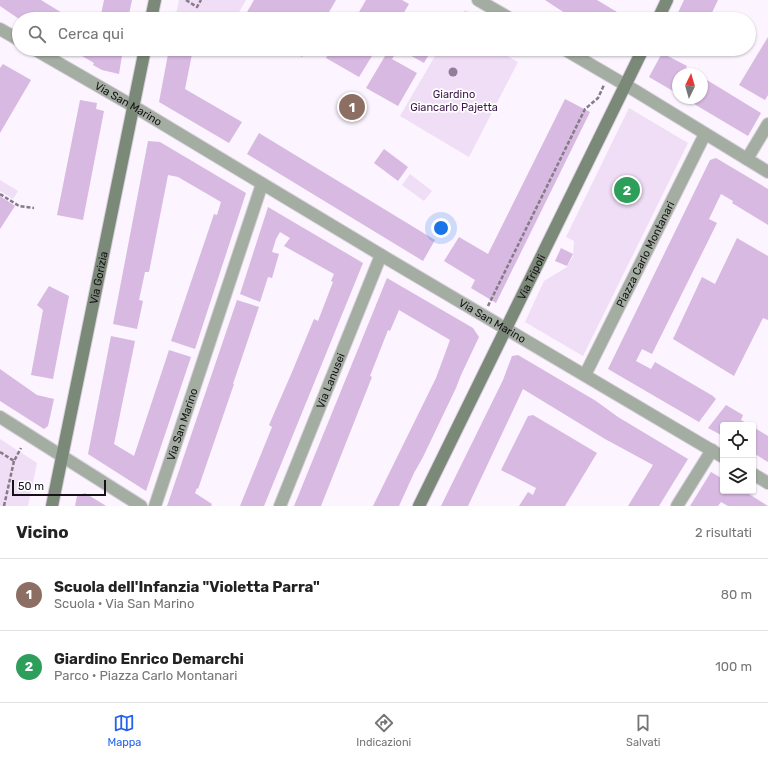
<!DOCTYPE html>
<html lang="it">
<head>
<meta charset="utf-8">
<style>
  :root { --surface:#fff; --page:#f6f6f6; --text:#222; --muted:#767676; --line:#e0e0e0; --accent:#2563eb }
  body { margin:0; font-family:Rubik,sans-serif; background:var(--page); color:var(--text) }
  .controls { position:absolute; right:12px; bottom:12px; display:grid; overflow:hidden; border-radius:4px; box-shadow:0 1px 3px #0004 }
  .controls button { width:36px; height:36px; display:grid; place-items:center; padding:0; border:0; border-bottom:1px solid var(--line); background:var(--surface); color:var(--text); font:20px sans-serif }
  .compass { position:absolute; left:672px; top:68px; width:36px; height:36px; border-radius:50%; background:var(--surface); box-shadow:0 1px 3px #0004; rotate:5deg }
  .scale { position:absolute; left:12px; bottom:10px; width:94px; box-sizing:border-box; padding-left:4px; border:2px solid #171019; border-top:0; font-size:11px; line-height:14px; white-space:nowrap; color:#171019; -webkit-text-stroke:3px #fff; paint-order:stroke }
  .you { position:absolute; left:441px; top:228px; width:14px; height:14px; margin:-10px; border:3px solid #fff; border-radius:50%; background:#1a73e8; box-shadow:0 0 0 6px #1a73e833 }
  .badge { display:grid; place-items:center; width:26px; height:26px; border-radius:50%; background:var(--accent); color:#fff; font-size:13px; font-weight:700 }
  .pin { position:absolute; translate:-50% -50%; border:2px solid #fff; box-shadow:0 1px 4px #0006 }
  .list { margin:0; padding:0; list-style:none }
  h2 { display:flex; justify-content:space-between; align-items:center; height:52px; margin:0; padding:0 16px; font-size:17px }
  h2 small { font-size:13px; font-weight:400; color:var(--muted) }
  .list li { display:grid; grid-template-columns:26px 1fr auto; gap:12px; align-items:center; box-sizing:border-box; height:72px; padding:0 16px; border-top:1px solid var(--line) }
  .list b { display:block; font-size:15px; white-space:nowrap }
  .list p { margin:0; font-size:13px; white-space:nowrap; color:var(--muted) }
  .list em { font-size:13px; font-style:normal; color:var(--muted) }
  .icon { flex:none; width:22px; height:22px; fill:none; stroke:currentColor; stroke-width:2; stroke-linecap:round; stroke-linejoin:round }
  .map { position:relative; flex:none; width:768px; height:506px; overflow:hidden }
  .search { position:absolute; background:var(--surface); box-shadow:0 1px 3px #0004; left:12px; right:12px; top:12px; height:44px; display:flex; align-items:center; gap:10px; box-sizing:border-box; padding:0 14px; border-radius:22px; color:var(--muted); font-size:15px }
  .sheet { height:196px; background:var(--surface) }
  nav { display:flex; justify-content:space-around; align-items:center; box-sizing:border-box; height:56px; border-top:1px solid var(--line); background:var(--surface); font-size:11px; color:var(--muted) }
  nav a { display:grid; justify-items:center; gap:2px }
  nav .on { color:var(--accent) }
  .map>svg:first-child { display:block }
</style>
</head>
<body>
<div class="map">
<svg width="768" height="506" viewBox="0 0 768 506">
  <rect width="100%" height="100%" fill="#fcf4ff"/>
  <path fill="#f0ddf6" d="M179,0h67l-11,19h-52l-7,-5z
    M465,10l16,9h-20l-1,-1z
    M439,49h56l23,13 -49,95 -69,-41z
    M629,108l59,35 -105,213 -58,-34 19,-41 23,-14 6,-11 1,-15 -8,-4z
    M410,174l22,17 -8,10 -22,-16z
    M0,180l18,11 -5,8 -13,-8z
    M0,439l37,24 -9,43h-28z"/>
  <path fill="#d7b9e1" d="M0,0h41l31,19h-53l-19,-13z
    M104,0h28l-4,19h-28z
    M254,0h82l-11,19h-82z
    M366,0h36l7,4 -9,15h-45z
    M545,0h52l25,15 2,-3 12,7h-62z
    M684,0h34l-9,19h-34z
    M768,37v58l-3,5 -26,-15z
    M70,49h53l-4,25 -17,-4 -9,-5 1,-2z
    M169,49h24l-8,40 57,33 -13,21 -70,-41z
    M289,49h18l-5,8z
    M331,49h67l-6,10 25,14 -19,33 -32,-18 19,-32 -10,-5 -16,26 -33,-19z
    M399,49h33l-8,14z
    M662,53l25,13 -1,2 10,6h-18v20l-29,-17z
    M3,64l28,16 -31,53v-65z
    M702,77l59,36 -13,23 -64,-38h18z
    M565,99l25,13 -94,191 -25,-15 4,-8 -31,-19 15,-24 29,17z
    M80,100l17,3 -1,6 8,2 -21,109 -26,-5z
    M259,133l176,107 -12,21 -176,-107z
    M148,141l12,1 86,51 -51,156 -24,-8 43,-127 3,1 4,-13 -43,-25 -10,-2 -19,97h-4l-6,28 4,1 -6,28 -24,-5z
    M384,149l24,18 -10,14 -24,-18z
    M716,158l52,31v36l-36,-22 1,-2 -12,-7 -12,25 8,4 -65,131 -10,-5 -6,12 15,8 4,-7 58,34 3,3 -17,23 -91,-53 102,-209z
    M0,196l15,10 -15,23z
    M268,207l95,56 -99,243h-24l32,-79 -3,-2 23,-53 22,-53 4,2 15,-39 -2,-1 3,-7 -50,-28 6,-8 -10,-6 -4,7 -4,13 7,2 -7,24 -4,-1 -8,25 -20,-8z
    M737,238l31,18v64l-5,-2 -29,58 -61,-37 29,-62 13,7z
    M561,248l12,6 -6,12 -12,-5z
    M387,278l86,50 6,9 -18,38 -5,13 -33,69 -9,16 -15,33h-26l63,-128 14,-38 -51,-30 -9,21 -2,-1 -18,46 2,1 -51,129h-27z
    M49,286l20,10 -16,83 -22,-4 12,-65 -6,-5z
    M237,300l22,7 -26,77h1l-36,105 -1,-1 -2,5 17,11 -1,2h-44z
    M111,336l24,5 -21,103 20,12 35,-106 22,7 -45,134 -58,-37z
    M518,355l78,46 22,16 70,42 -29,47h-31l25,-41 -48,-26 -82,-50 -55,117h-27l62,-126 9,-24z
    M0,369l37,26 17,4 -6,27 -4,3 -44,-28z
    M726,405l17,10 -2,5 9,5h-27v11l-15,-8z
    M533,415l64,38 -32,53h-46l9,-14 5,3 3,-7 -35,-18 27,-54z
    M753,427l15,9v26l-15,-9z
    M711,472l12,7v12h21l24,15h-40l-7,-4 -3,4h-28z
    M85,493l18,11 3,2h-31l2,-10z"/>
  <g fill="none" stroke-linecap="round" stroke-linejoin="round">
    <g stroke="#d7d0da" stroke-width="14">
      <g id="street">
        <path d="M478,0l33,19"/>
        <path d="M0,29l19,11"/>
        <path id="s1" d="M34,49l99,57 248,149 342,202"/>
        <path d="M564,49l70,41 134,82"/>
        <path d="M747,159l21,-35"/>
        <path id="s2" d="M585,375l120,-241"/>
        <path d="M0,417l141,89"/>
        <path d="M753,474l15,9"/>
        <path id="s3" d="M155,506l107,-322"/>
        <path id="s4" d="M280,506l101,-251"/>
        <path d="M677,506l35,-56"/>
      </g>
    </g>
    <g stroke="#d7d0da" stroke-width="14">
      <g id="secondary">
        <path d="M151,19l4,-19"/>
        <path d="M658,19l9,-19"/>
        <path id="s5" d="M52,506l93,-457"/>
        <path id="s6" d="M419,506l224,-457"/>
      </g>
    </g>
    <path stroke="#847c86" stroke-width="2.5" stroke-dasharray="4 2" stroke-linecap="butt" d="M186,0l11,7 4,-7
      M0,194l19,12 15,2
      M488,306l97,-197 13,-11 6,-13
      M0,452l14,9 7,-13
      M4,506l10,-45"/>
    <use href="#street" stroke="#a4ada1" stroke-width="12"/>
    <use href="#secondary" stroke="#7b8978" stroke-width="12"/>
  </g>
  <g fill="#947c9b">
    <circle cx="453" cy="72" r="4.5"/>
    <circle cx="417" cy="107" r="4.5"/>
  </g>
  <g text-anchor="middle" stroke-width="3.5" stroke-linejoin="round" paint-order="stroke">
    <g font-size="11" fill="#3f194a" stroke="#fff">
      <text x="454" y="98">Giardino<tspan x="454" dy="13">Giancarlo Pajetta</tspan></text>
    </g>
    <g font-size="11" fill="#171019" stroke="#fff">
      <text dy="4" stroke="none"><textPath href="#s1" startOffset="109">Via San Marino</textPath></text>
      <text dy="4" stroke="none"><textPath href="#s2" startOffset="135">Piazza Carlo Montanari</textPath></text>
      <text dy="4" stroke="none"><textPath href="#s5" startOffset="233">Via Gorizia</textPath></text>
      <text dy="4" stroke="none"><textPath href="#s6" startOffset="255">Via Tripoli</textPath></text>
      <text dy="4" stroke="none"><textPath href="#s1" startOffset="533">Via San Marino</textPath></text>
      <text dy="4" stroke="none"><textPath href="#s4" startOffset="135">Via Lanusei</textPath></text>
      <text dy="4" stroke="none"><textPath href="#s3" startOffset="86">Via San Marino</textPath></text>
    </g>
  </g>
</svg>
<div class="controls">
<button><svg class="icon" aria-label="locate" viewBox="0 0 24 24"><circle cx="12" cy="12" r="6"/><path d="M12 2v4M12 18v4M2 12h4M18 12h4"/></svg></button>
<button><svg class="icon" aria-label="layers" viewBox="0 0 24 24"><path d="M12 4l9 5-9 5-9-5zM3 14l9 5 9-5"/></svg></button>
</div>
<svg class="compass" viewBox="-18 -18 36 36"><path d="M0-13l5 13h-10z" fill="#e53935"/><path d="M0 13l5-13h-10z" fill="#767676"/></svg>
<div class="scale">50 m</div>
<div class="you"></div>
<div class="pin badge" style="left:352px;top:107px;background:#8d6e63">1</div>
<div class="pin badge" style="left:627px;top:190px;background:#2e9e5b">2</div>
<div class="search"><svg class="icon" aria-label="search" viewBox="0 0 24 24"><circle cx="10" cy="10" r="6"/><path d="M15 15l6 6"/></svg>Cerca qui</div>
</div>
<section class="sheet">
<h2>Vicino<small>2 risultati</small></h2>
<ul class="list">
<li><span class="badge" style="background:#8d6e63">1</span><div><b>Scuola dell'Infanzia &quot;Violetta Parra&quot;</b><p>Scuola · Via San Marino</p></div><em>80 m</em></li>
<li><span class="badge" style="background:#2e9e5b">2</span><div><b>Giardino Enrico Demarchi</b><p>Parco · Piazza Carlo Montanari</p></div><em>100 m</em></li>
</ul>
</section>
<nav>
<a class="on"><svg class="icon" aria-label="map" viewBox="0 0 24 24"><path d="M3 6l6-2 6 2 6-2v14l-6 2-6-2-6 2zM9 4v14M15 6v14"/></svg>Mappa</a>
<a><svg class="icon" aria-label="directions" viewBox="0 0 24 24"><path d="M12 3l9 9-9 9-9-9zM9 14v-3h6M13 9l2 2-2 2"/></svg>Indicazioni</a>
<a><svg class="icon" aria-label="saved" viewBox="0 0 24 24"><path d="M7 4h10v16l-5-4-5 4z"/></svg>Salvati</a>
</nav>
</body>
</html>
